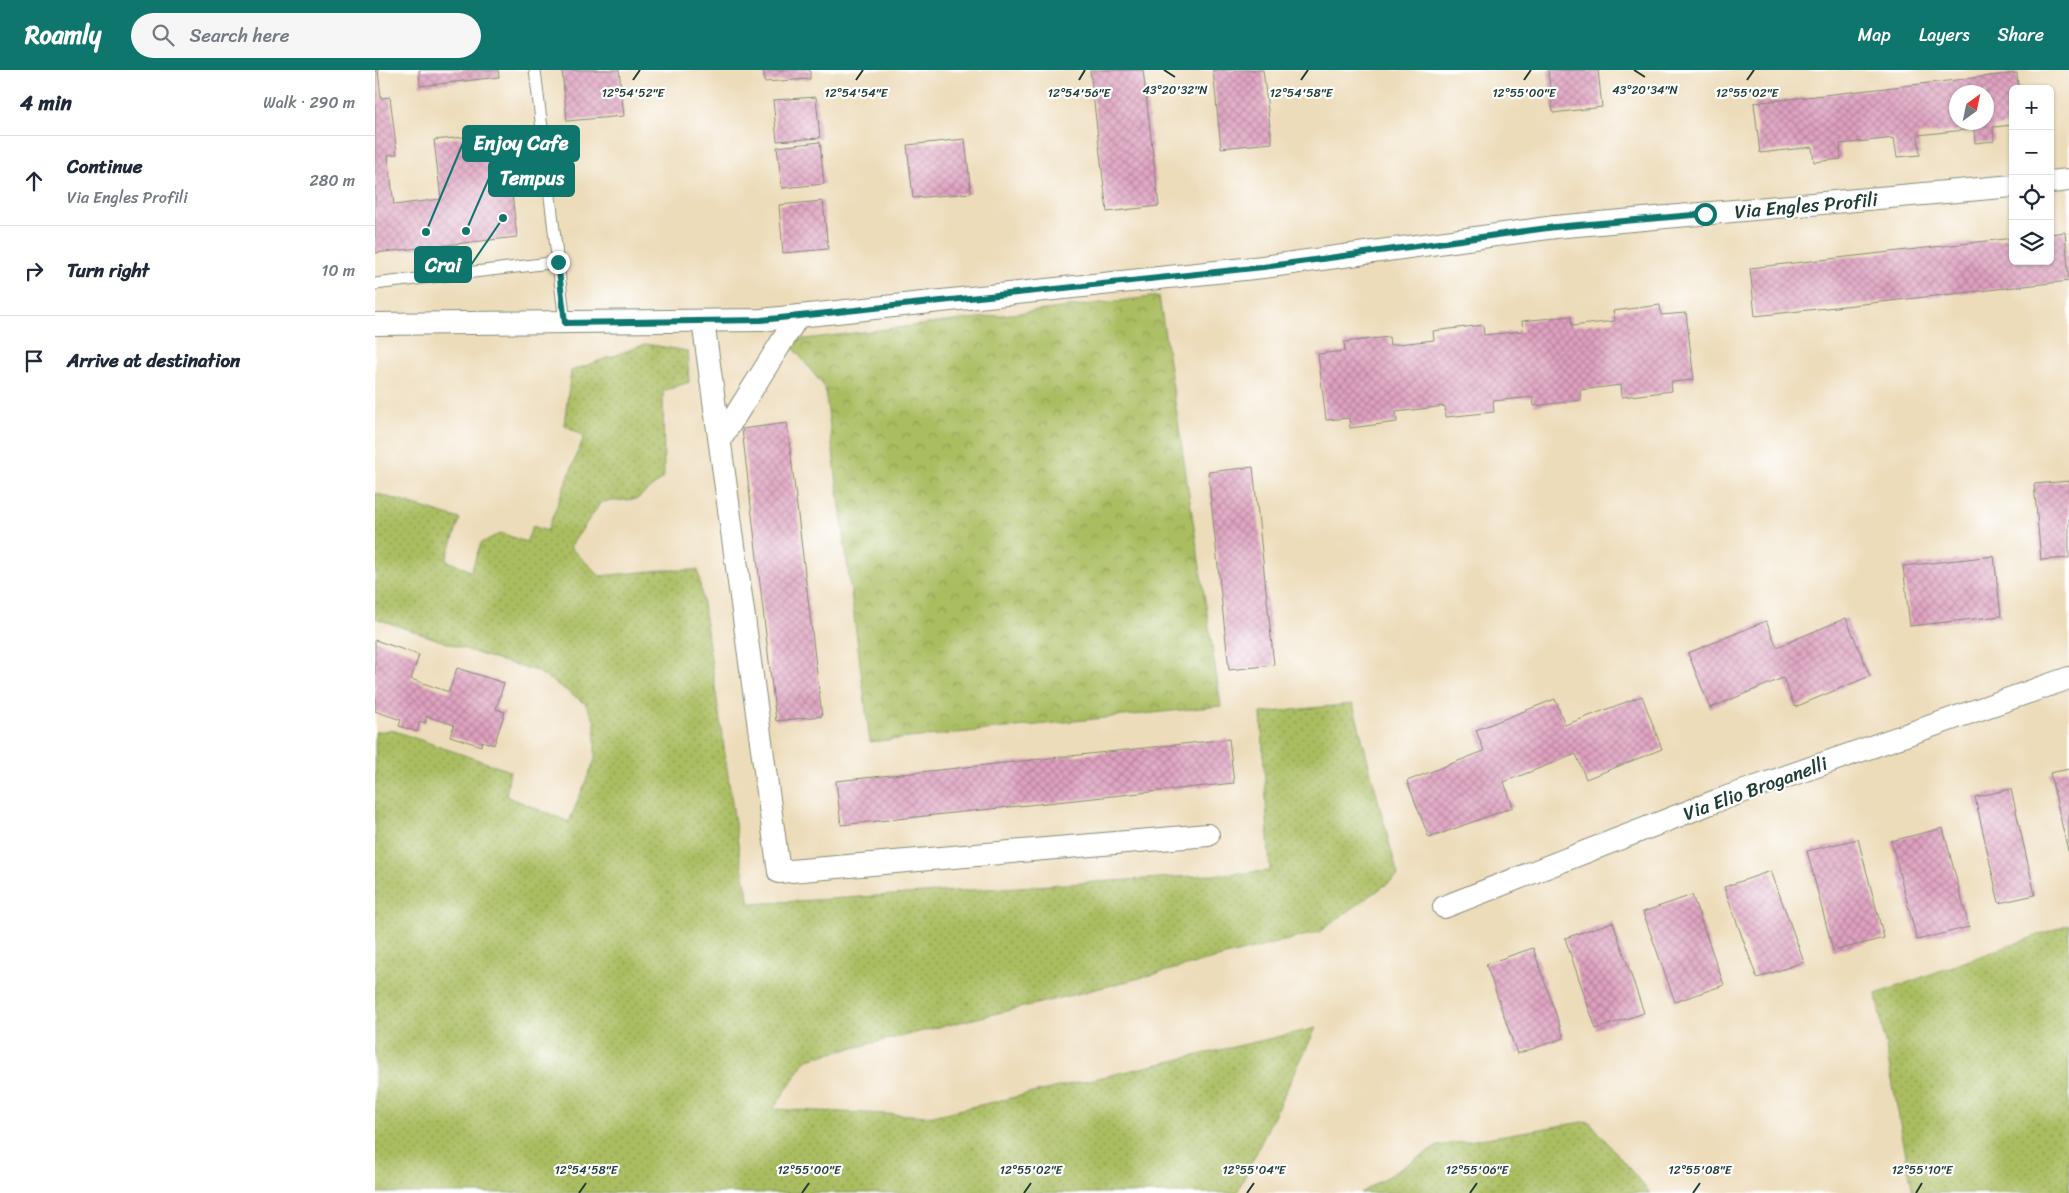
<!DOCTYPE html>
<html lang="en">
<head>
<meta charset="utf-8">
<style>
  :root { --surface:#fff; --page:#f6f6f7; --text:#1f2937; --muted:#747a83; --line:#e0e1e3; --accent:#0f766e }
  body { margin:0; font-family:Sriracha,sans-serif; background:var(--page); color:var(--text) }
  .controls { position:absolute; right:15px; top:15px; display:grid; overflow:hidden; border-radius:8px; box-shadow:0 1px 4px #0004 }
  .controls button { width:45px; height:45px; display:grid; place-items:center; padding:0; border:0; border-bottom:1px solid var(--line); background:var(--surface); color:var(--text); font:25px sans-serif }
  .compass { position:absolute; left:1574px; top:15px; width:45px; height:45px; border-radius:50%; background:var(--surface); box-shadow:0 1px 4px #0004; rotate:33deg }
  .stop { position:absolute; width:15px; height:15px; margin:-11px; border:4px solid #0f766e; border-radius:50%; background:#fff }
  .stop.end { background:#0f766e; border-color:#fff; box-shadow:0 1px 5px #0008 }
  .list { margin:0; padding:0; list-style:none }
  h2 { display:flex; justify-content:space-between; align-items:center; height:65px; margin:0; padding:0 20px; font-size:21px }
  h2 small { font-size:16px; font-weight:400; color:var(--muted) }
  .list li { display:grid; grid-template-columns:32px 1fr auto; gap:15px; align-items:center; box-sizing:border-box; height:90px; padding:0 20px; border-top:1px solid var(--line) }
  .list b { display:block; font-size:19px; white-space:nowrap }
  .list p { margin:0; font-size:16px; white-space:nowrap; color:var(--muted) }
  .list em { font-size:16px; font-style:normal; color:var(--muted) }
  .icon { flex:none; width:28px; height:28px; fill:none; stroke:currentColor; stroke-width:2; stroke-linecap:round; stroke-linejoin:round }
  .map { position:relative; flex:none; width:1694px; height:1123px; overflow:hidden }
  header { display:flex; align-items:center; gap:30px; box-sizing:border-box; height:70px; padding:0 25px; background:var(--accent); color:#fff }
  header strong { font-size:24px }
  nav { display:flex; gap:28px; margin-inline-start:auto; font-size:18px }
  .search { width:350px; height:45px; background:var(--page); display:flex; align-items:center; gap:12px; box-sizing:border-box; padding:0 18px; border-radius:28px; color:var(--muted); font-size:19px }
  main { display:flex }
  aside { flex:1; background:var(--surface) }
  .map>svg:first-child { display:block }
</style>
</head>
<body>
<header>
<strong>Roamly</strong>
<div class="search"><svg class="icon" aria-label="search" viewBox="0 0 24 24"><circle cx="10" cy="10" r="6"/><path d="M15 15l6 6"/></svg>Search here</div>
<nav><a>Map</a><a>Layers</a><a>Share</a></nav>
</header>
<main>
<aside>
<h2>4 min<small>Walk · 290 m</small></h2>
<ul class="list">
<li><svg class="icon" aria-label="ahead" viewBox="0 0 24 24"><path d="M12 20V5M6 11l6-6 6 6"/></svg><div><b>Continue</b><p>Via Engles Profili</p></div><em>280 m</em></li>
<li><svg class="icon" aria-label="right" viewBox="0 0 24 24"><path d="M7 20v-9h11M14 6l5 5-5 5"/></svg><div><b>Turn right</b></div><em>10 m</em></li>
<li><svg class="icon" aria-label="arrive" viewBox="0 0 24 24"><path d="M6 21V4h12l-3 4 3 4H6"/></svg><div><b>Arrive at destination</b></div></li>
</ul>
</aside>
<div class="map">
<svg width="1694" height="1123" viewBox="0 0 1694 1123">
  <defs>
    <pattern id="grass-dots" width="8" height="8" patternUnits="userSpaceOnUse" patternTransform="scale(1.25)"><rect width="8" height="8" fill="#aabd60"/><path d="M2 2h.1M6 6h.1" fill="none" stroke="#8a9b50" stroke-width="1.8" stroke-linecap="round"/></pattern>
    <pattern id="park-crowns" width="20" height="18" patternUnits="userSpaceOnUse" patternTransform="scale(1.25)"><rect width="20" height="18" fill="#aabd60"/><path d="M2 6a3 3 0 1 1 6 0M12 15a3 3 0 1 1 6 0" fill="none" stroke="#8a9b50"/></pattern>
    <pattern id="building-cross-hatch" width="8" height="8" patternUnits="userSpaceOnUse" patternTransform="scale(1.25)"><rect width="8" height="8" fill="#dfa0bf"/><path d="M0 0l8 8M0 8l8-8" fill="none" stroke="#b4849c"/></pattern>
  </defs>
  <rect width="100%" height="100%" fill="#fff"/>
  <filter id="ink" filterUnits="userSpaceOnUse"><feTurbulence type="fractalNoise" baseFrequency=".02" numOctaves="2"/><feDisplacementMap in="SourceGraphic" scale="10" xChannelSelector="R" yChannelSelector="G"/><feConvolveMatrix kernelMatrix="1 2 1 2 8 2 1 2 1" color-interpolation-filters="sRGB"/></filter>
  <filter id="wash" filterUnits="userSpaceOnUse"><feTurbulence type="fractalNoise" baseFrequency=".0096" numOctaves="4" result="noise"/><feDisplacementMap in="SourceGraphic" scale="20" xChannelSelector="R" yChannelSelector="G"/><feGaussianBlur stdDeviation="1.12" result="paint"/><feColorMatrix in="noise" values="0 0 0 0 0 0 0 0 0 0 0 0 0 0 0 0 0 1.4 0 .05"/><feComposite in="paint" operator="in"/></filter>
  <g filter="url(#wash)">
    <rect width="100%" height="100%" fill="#eddcba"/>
    <path fill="url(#grass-dots)" stroke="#647d4a" d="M271,274l41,7 2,31 -26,9 1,86 -27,22 -36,3 -31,45 30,29 62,-6h36l42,287 10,47 520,-33 -9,-158 92,-9 45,172 -79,56 -242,62 -270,65 -34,50 159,7 384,-88 -79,165h-862v-461l17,-2 118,41 -4,25 63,26 26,-63v-37l-10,-19 -48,-32 -43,-12 -119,-41v-125l85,26 -14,41 25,11 10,-28 20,-10 25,9 7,-16 14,5 37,-94 -20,-13 7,-53z
      M1694,854v269h-156l-37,-199z
      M1214,1051l61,72h-290l78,-47z"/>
    <path fill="url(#park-crowns)" stroke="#647d4a" d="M784,226l62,410 -351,36 -45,-354 -37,-47z"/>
    <g id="blocks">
      <path fill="url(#building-cross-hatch)" fill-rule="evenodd" d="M0,0h3l3,28 9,-1 7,57 -9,1 6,50 47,-6 -7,-59 71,-7 12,104 -142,16z
        M44,0h79l1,7 -79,9z
        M187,0h57l5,46 -57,5z
        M389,0h46v9l-46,3z
        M715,0h53l16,136 -52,6z
        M838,0h50l9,73 -51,5z
        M1173,0h50l4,37 -49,6z
        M1642,3l1,16h-5v36l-20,2 1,14 -19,2 -1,-14 -56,6 2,20 -23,2 -3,-19 -54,6 1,15 -27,3 -2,-15 -52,6 -6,-50zM1582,22h30v30h-30z
        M441,27l4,41 -43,3 -4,-41z
        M590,69l6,54 -58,5 -6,-53z
        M445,72l4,42 -42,4 -5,-41z
        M448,131l5,48 -45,4 -4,-48z
        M1690,162l4,49 -314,35 -5,-48 263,-30v23h37v-27z
        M1285,235l1,10 25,-2 8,67 -23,2 1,9 -50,6 -1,-12 -41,5 1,10 -47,6 -1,-9 -40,4 1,11 -48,5 -1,-11 -49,6 1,10 -47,6 -1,-10 -23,2 -8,-66 27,-3 -1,-9 45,-5 1,8 44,-5 -1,-9 50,-6 1,10 39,-4 -1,-10 49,-5 1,10 43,-5 -2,-10z
        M412,353l35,293 -46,5 -34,-292z
        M878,397l21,198 -45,5 -21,-198z
        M1694,411v77l-28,2 -7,-76z
        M1619,486l7,60 -91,10 -7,-60z
        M1471,548l24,58 -75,31 -12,-29 -73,30 -22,-55 78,-32 11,26z
        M0,570l44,15 -8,24 38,13 8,-24 47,15 -8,26 9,3 -11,33 -12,-4 -1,5 -31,-10 4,-11 -27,-9 -2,7 -5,-2 -3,11 -18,-6 2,-6 -26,-9z
        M1267,626l20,53 -76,30 -10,-25 -72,28 9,25 -84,31 -22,-57 77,-30 -8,-21 79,-31 10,26z
        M854,669l5,44 -393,42 -5,-44z
        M1694,699v82h-1l-18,-78z
        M1636,719l24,106 -36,8 -24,-106z
        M1568,758l26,99 -52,13 -26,-99z
        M1483,769l26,99 -51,13 -26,-100z
        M1396,801l33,91 -47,16 -33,-91z
        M1317,825l32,90 -49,17 -32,-90z
        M1238,852l31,91 -48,16 -31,-91z
        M1158,878l31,90 -47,16 -31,-90z"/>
    </g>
  </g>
  <g filter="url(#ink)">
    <use href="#blocks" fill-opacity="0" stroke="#868c77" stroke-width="1"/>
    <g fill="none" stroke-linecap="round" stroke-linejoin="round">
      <g stroke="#868c77" stroke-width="13">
        <path id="lane" d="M160,0l30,253
          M0,214l183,-22"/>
      </g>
      <g stroke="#868c77" stroke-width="24">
        <path id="street" d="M1675,112l19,-2
          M328,251l76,551 429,-37
          M0,254l386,-4 502,-53 292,-40 458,-41
          M345,370l78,-124
          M1069,837l272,-106 353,-123"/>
      </g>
      <use href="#lane" stroke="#fff" stroke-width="11"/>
      <use href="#street" stroke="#fff" stroke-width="22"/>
    </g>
  </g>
  <g fill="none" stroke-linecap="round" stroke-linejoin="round" filter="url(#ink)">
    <path stroke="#0f766e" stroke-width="6" d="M183,192l7,61 196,-3 502,-53 292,-40 150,-13"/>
  </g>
  <path fill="none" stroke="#1f3d34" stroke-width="2" d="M789,0l11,7M1259,0l11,7M258,10l7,-10M481,10l7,-10M704,10l6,-10M926,10l7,-10M1149,10l7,-10M1372,10l7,-10M204,1123l7,-10M427,1123l7,-10M649,1123l7,-10M872,1123l7,-10M1095,1123l7,-10M1318,1123l7,-10M1541,1123l6,-10"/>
  <g text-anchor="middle" stroke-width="4.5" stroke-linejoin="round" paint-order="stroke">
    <g font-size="19" fill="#1f3d34" stroke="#fff">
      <text transform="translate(1431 135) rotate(-5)" y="7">Via Engles Profili</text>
      <text transform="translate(1380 718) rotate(-20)" y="7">Via Elio Broganelli</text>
    </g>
  </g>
  <g font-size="12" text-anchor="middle" fill="#1f3d34" stroke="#fff" stroke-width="4.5" stroke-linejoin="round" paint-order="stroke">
    <text x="1270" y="24">43°20'34"N</text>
    <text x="800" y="24">43°20'32"N</text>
    <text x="258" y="27">12°54'52"E</text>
    <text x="481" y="27">12°54'54"E</text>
    <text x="704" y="27">12°54'56"E</text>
    <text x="926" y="27">12°54'58"E</text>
    <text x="1149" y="27">12°55'00"E</text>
    <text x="1372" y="27">12°55'02"E</text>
    <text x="211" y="1104">12°54'58"E</text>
    <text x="434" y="1104">12°55'00"E</text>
    <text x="656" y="1104">12°55'02"E</text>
    <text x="879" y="1104">12°55'04"E</text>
    <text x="1102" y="1104">12°55'06"E</text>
    <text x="1325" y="1104">12°55'08"E</text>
    <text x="1547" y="1104">12°55'10"E</text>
  </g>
  <path fill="none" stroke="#0f766e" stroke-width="2" d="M51 162L88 73M91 161L114 108M128 148L96 195"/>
  <g fill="#0f766e" stroke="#fff" stroke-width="2">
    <circle cx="51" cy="162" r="5"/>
    <circle cx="91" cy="161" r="5"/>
    <circle cx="128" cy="148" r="5"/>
  </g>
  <g fill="#0f766e" stroke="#0f766e" stroke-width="2">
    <rect x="88" y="56" width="116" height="35" rx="5"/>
    <rect x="114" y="91" width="85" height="35" rx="5"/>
    <rect x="40" y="177" width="56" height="35" rx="5"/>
  </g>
  <g font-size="20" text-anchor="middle" font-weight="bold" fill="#fff">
    <text x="146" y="80">Enjoy Cafe</text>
    <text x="157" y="115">Tempus</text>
    <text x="68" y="202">Crai</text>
  </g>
</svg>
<div class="controls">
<button>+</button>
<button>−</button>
<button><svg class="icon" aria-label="locate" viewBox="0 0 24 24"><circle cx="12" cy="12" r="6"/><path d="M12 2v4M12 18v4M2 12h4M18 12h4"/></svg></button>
<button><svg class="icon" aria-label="layers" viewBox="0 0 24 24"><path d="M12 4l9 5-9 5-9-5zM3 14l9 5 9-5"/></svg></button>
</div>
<svg class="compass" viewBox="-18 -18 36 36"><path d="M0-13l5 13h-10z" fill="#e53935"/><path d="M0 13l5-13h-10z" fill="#747a83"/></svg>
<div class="stop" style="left:1330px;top:144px"></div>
<div class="stop end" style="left:183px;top:192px"></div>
</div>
</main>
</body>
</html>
